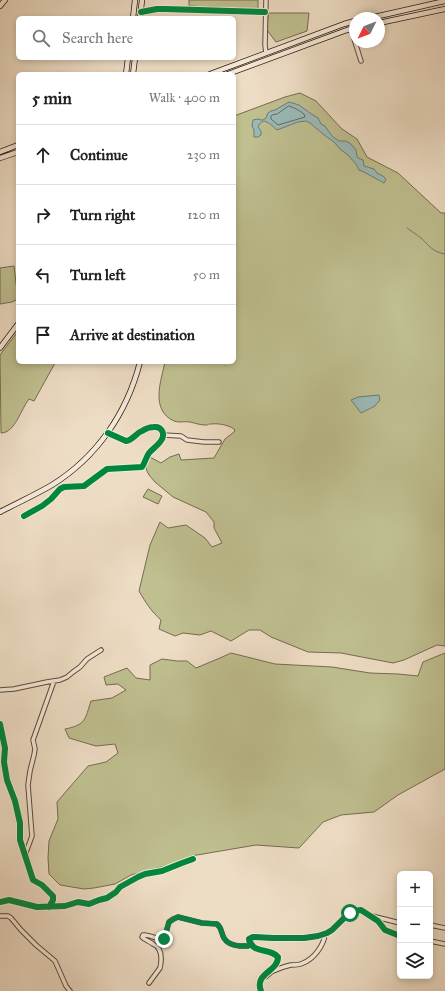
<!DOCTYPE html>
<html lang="en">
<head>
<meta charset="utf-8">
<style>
  :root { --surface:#fff; --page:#f6f6f6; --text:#202124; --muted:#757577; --line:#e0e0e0 }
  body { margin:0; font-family:"IM FELL Great Primer",serif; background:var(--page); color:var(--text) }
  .controls { position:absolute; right:12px; bottom:12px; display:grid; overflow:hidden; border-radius:6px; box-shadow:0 2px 6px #0003 }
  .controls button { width:36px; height:36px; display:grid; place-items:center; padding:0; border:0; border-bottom:1px solid var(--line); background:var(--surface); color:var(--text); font:20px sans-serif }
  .compass { position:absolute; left:349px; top:12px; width:36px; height:36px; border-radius:50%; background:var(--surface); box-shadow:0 2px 6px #0003; rotate:227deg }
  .stop { position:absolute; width:12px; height:12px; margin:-9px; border:3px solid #0b8043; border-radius:50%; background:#fff }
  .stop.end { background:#0b8043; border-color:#fff; box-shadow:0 1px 4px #0008 }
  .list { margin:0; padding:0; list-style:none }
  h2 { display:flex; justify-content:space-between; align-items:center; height:52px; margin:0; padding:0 16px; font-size:17px }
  h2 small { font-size:13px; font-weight:400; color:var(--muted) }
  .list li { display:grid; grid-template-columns:26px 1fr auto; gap:12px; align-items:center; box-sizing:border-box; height:60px; padding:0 16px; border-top:1px solid var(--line) }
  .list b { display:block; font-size:15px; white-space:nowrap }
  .list em { font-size:13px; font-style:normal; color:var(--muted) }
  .icon { flex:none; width:22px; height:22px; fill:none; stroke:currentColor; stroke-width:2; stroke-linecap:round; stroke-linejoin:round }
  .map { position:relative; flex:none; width:445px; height:991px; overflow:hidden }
  .search { position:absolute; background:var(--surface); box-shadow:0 2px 6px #0003; left:16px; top:16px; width:220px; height:44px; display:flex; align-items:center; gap:10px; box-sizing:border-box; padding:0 14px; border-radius:6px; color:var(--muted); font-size:15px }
  .panel { position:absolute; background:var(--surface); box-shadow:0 2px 6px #0003; left:16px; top:72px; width:220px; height:292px; border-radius:6px }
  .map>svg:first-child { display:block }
</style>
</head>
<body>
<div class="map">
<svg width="445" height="991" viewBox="0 0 445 991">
  <rect width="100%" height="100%" fill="#eeddc5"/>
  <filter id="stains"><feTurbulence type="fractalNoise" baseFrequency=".005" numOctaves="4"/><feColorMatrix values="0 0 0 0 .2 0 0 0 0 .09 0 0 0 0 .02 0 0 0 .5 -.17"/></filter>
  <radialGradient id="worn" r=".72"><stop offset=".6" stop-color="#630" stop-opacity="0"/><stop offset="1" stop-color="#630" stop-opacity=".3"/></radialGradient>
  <path fill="#bfbf90" stroke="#766c4e" d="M189,0h69v9l-69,-3z
    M268,13h41l-2,18 -31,11 -9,-12z
    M300,93l16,8 26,28 15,10 10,18 31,16 43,40h4v433l-8,-1 -33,15 -11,3 -52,-10 -33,-1 -37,-15 -11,-7h-11l-18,11 -20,-10 -11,4 -17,-2 -8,3 -16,-7 2,-9c-10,-9 -15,-17 -22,-29l11,-46 10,-23 8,6 18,-3 19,13 7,9 10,-4 -8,-15v-6l-8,-10 -33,-15 -18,-15 -6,-7 -3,-6 1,-9 3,-3 11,6 9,-6 9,-3 2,6 33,-2 11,-19 9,-7 1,-2c-5,-5 -17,-7 -24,-6 -5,0 0,1 -6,1 -5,0 -10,-2 -15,-3 -6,-1 -11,1 -16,-1 -24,-11 -13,-40 -9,-59h69v-169l2,-4 -2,-1v-72l51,-19z
    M14,266l4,33 -6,3 -12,2v-36z
    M18,331v31h42l-5,1 -21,38 -5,-2c-8,10 -14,34 -28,34l-1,-78z
    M148,489l14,7 -4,8 -15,-7z
    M231,653l44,11 57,3 38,6 28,1 20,2 5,-14 22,-9v116l-47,26 -24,17 -33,3 -18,7 -24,26 -43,-3 -65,11 -22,9 -38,10 -16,9 -21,4 -10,1 -24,-4 -11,-11 -1,-16 1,-17 9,-22 -1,-17 31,-36 18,-4 12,-9 -3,-9 -19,2 -27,-8 -4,-9c21,-4 20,-10 26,-28l21,-3 14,-8 -8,-6 -12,1 -2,-8 23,-9 9,10 14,2v-15l12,-6 15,2h10l9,7 24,-10z"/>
  <path fill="#9abbb8" stroke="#6f7a74" d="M289,102l10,3 11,8 8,5 3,6 4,2 7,10 7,5h7l5,3 5,6 1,6 1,2 5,2 1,6 10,3 3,4 6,3 3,3 -2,4 -20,-11 -5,-2 -3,-6 -8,-9 -8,-6 -6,-7 -11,-8 -13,-11 -4,-2 -8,1 -21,8c-6,-5 -14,-15 -19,-3l3,4v4l-3,2h-4v-7l-2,-4 1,-6 5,-1 3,1h2l3,-2 2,-5 3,-2 4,-1z
    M379,395l1,5 -5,6 -14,7 -10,-13 7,-3z"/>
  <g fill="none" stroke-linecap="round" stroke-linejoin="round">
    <path stroke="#646a62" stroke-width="1" d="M289,106c6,2 10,4 15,8l1,3 -27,8 -7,-6v-3l1,-1 5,-1z"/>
    <path stroke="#6f7a74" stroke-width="1" d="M407,228c4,3 9,6 14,10 8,7 11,14 24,16"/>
    <g stroke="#5e4a3b" stroke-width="5.5">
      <path id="street" d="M266,0l-1,45 1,8
        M141,12l16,-3h8l100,3
        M351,29l4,13
        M355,42l6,19
        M163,435l18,1 6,4 17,2h15
        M24,516l18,-10 9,-7 9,-10 4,-2 20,-1 23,-17 35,-2c3,-4 4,-10 7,-14 4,-5 10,-8 13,-14 3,-6 -1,-13 -8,-12 -4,0 -9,2 -12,4 -6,2 -9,9 -16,10l-18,-8
        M0,690l14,-1 33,-7 13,-2 7,-3 6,-5 7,-5 7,-8 14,-9
        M0,724l5,24 -1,14 3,18 8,21 5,22v17l13,40 9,5 11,11v4l-4,7
        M25,855l7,-19 -4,-51 2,-14 4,-16 1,-6 -2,-9 21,-59
        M0,902l9,-2 28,7 28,-1 13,-4 11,2 10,-4 8,-2 9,-6 4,-5 18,-10 7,-3 17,-3 20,-8 11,-4
        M0,916h8l3,2 10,12 15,15 19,16 11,25 4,5
        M372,916l28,7
        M430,925l15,3
        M430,941l15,3
        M263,978c4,-1 6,-5 10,-7 5,-2 12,-5 18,-6 4,0 9,0 12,-2 11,-4 21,-18 22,-29
        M149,983l11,-15c2,-9 2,-20 -7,-24 -4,-3 -8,-4 -11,-7l1,-2c6,-1 13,4 20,5l2,-4 4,-14 4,-3 5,-2 24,6 15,1c5,4 4,9 7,14 5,9 20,9 28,7
        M261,991c-7,-18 17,-19 17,-34 -9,-10 -25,-2 -29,-18l4,-2 20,1h31l14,-2 9,-3 5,-3 13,-13 8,-6 8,-1 17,11 7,9 15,6"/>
    </g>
    <g stroke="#2e190d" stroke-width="6">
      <path id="secondary" d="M0,6l5,-6
        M133,18l2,-18
        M140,18l2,-18
        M370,18l75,-17
        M379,23l66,-14
        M126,74l2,-16
        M133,74l2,-16
        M210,74l134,-50 11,-3
        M228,74l119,-44 8,-2
        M0,152l18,-7
        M0,158l18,-6
        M0,348l18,-24
        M0,512c17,-9 35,-17 52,-27 45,-28 75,-72 88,-123"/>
    </g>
    <use href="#street" stroke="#f4e9d9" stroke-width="3.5"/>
    <use href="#secondary" stroke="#f4e9d9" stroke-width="4.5"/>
    <g stroke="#f4e9d9" stroke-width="8">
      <path id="cycleway" d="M141,12l16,-3h8l100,3
        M24,516l18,-10 9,-7 9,-10 4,-2 20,-1 23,-17 35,-2c3,-4 4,-10 7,-14 4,-5 10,-8 13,-14 3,-6 -1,-13 -8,-12 -4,0 -9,2 -12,4 -6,2 -9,9 -16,10l-18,-8
        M0,724l5,24 -1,14 3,18 8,21 5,22v17l13,40 9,5 11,11v4l-4,7
        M0,902l9,-2 28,7 28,-1 13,-4 11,2 10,-4 8,-2 9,-6 4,-5 18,-10 7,-3 17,-3 20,-8 11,-4
        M261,991c-7,-18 17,-19 17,-34 -9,-10 -25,-2 -29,-18l4,-2 20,1h31l14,-2 9,-3 5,-3 13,-13 8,-6 8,-1 17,11 7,9 15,6"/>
    </g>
    <use href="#cycleway" stroke="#00873e" stroke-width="6"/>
  </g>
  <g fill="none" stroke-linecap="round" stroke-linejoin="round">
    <path stroke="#0b8043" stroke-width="5" d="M164,939l5,-17 7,-4 2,-1 24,6 15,1c5,4 4,9 7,14 5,9 20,9 28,7l-3,-3v-3l4,-2 20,1h31l14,-2 9,-3 5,-3 18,-17"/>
  </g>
  <rect width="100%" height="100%" filter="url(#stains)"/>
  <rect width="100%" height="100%" fill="url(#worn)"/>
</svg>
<div class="controls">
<button>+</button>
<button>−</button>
<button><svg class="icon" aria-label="layers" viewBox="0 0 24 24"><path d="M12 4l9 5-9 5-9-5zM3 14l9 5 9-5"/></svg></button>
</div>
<svg class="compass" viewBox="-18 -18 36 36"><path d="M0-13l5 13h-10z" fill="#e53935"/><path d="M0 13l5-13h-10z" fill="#757577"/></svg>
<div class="stop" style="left:350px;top:913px"></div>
<div class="stop end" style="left:164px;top:939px"></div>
<div class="search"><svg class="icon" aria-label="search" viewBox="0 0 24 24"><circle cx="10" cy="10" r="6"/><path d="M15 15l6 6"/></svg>Search here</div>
<section class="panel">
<h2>5 min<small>Walk · 400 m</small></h2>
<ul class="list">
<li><svg class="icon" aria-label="ahead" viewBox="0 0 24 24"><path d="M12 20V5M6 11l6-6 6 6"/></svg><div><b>Continue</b></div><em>230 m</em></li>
<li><svg class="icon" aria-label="right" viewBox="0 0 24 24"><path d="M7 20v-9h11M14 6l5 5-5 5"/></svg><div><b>Turn right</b></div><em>120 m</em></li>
<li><svg class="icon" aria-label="left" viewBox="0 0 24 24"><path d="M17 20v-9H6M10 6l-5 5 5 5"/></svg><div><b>Turn left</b></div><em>50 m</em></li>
<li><svg class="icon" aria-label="arrive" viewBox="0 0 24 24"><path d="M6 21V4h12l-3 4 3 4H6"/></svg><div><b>Arrive at destination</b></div></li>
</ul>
</section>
</div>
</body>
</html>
